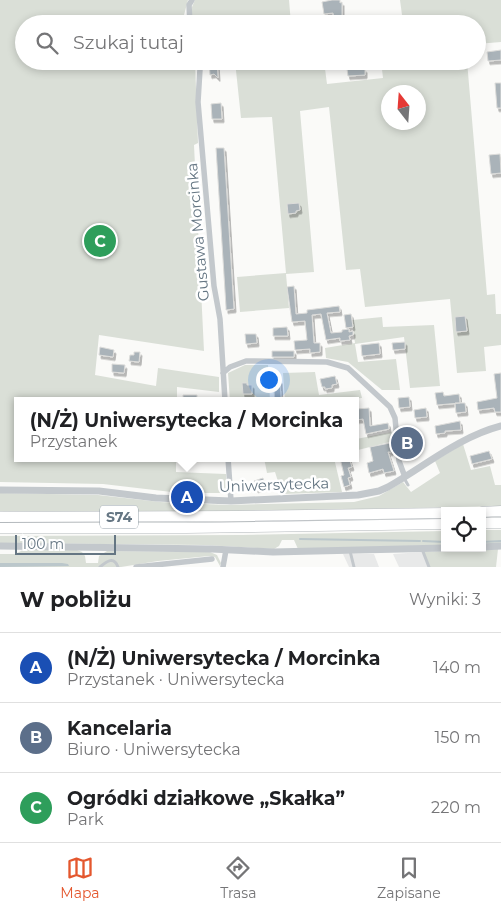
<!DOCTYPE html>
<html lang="pl">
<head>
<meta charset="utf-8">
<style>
  :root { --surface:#fff; --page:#f6f6f6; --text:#202124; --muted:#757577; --line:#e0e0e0; --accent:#e4572e }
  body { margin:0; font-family:Montserrat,sans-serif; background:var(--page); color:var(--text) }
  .controls { position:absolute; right:15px; bottom:15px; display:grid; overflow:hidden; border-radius:0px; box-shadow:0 2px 8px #0003 }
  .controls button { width:45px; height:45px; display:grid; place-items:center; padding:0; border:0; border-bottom:1px solid var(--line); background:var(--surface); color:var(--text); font:25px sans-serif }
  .compass { position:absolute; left:381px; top:85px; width:45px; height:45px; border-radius:50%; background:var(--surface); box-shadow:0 2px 8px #0003; rotate:343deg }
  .scale { position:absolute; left:15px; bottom:12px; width:101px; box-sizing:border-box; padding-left:5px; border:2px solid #657683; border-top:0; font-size:14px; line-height:18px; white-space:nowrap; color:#657683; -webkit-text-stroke:4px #fff; paint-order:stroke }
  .you { position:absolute; left:268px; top:379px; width:18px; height:18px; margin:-12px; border:4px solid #fff; border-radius:50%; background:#1a73e8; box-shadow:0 0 0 8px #1a73e833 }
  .badge { display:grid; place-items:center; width:32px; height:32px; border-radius:50%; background:var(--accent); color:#fff; font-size:16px; font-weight:700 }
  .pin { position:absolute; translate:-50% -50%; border:2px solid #fff; box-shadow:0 1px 5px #0006 }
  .popup { position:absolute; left:14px; top:397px; width:345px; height:65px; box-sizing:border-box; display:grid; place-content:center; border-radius:0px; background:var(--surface); filter:drop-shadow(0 1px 4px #0005); font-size:16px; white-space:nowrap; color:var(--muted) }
  .popup b { font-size:19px; color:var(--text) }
  .popup::after { content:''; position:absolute; left:50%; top:100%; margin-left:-10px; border:10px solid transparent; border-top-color:var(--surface) }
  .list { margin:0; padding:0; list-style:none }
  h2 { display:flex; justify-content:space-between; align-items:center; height:65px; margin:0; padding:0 20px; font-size:21px }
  h2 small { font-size:16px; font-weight:400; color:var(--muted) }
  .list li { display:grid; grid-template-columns:32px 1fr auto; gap:15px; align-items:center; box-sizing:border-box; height:70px; padding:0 20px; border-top:1px solid var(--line) }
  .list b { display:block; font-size:19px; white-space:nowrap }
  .list p { margin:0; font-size:16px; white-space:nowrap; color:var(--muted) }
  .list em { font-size:16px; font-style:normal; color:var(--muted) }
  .icon { flex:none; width:28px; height:28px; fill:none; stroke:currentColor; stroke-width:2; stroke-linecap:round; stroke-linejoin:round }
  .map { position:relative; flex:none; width:501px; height:567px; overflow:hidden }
  .search { position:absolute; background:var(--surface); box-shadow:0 2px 8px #0003; left:15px; right:15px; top:15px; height:55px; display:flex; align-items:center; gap:12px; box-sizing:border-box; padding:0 18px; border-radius:28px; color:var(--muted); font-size:19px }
  .sheet { height:275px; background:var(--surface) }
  nav { display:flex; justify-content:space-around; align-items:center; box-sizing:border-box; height:70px; border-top:1px solid var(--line); background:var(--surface); font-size:14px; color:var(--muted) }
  nav a { display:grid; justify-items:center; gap:2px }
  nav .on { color:var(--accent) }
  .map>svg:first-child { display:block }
</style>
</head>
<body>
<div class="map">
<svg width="501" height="567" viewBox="0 0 501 567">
  <defs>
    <filter id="shadow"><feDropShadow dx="2" dy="3.5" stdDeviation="0" flood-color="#0004"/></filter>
  </defs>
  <rect width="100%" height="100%" fill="#fafaf8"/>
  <path fill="#e8e9e9" d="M423,552l6,15h-30l-6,-13z
    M343,554h31l5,13h-30z"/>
  <path fill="#dadfd7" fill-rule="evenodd" d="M0,0h188l-4,15 2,9h-162v37h171l3,82 -4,2 10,206 -105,-16 -4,40 61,11 2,-18 61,9v15l-42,-5v14h-159v57h158v14l50,2 1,19h-47l-77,-9 -103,-2z
    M195,0h94l2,24h-99v-17z
    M400,0h101v42l-24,2v-20h-101v-5l26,-4z
    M235,61h89l3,23 56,-6 -2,-17h86l20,234 8,-1 1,20h5v31l-17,2 2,24 -29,2 -7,-74 -85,8 -5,-38 -14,1 -17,-163 -29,4 14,161 -28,2 3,34 -49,4 -3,-35 49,-4 -14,-156 -31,1zM388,92h30v30h-30z
    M382,317l1,10 51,-2 6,61 -30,2 -6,-51 -49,7 3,18 38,-3 4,31h-18l-34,-28 -22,-4 -1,-10 30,-5 -3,-23z
    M245,365h23l2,36h-40l-2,-28z
    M315,372l4,23 41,-5 2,8 -28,3h-49l-2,-28z
    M393,432l1,9 -36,9 -2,-11z
    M463,444l8,26 19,-4 5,19h6v21c-167,4 -334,7 -501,5v-18l98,2 62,7 67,3 127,-3 25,-6 24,-14 8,10 29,-19 -5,-12z
    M264,458h70l8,34 -60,2 -7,-22 -8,1z
    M482,530h19v14h-19z
    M445,531v14l-147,4 -4,-9h-12l-3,6 -5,3 -69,-4 -205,-2v-7l242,-1z
    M498,549l-2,18h-67l-5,-15z
    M23,550h54l5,2 3,4 1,7h12l1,-7 8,-5 103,1 7,3 4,8 -1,3 -5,-9 -6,-1 -51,5 -37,6h-121v-13h15z"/>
  <path fill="#bbc7cb" d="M0,563h62l6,1 1,2 -69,1z"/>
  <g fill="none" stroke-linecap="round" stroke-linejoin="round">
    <path stroke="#bbc7cb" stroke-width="2" d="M300,539l120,2
      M423,541l22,1
      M482,542l19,-1"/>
  </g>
  <path fill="#aab3b9" stroke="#dcdcda" filter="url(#shadow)" d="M332,0h8v3l2,-1v15l-8,1 -1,-5 -9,1 -2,-12z
    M501,50v10l-13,1 -1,-9z
    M209,61h8l1,17 -4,-4 -4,1z
    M347,69h18v6l-17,1z
    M495,83h6v25h-4z
    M221,103l1,16h-10l-1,-15z
    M216,148h8l10,161 -8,1v-3z
    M500,154l1,19 -10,1 -2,-19z
    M299,203l1,7 -4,1v2l-8,1 -1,-10z
    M294,286l2,28 11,-1v-3l32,-4 1,6 -13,1 4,20 11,-1v-2l7,-1v3l4,-1v4l-4,1 1,4 -10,1v-3l-14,2 -5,-26 -9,1 2,28h6v9l-10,1v-4l-15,1 -1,-9 13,-1 -2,-19 -13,1 -5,-35z
    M351,314l2,13 -7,1 -2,-13z
    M465,316l2,15 -11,1 -1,-15z
    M287,327l1,9h-15v-8z
    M245,334h11l1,9 -11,1z
    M405,342v7l-12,1 -1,-7z
    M379,343l1,11 -18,2 -1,-11z
    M100,347l14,3 -1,7 -14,-2z
    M272,351h22v6h-22z
    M134,352h6l-1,10 -10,-1 1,-6h4z
    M112,364l13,1 -1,8 -12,-1z
    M501,373v39h-6l-1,-4 -16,2 -1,-8 20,-4 -3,-24z
    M335,376l2,8 -5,1v3l-7,1v-2h-3l-2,-8z
    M280,380l1,21h-6l-2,-20z
    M242,383h5v2h5v9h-9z
    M443,392l1,4 15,-2 1,9 -23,2 -2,-12z
    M183,395h14v6h-14z
    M409,397l1,10 -11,1 -1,-10z
    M455,403h10l1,9 -10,1z
    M369,408l1,18 18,-3 1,6 -23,5 -3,-15 -7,1v-11z
    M426,408l1,9 -12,1 -1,-8z
    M460,421l1,9 -16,1v2l-9,1 -1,-8z
    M413,439l5,9 -5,4 -10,2 -1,-8 3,-5z
    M390,443l1,9h-3l6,19 -10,2 -1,-4 -14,4 -2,-10 6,-2 -3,-14z
    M489,451l3,8 -20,5 -2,-8z
    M340,458h9l3,9 -4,1 3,9 -3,1 2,7 -6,2 -3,-11 3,-1z
    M263,478l2,9 -9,2 -2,-8z"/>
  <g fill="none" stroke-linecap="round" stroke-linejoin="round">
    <g stroke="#b4b9bd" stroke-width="11">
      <path id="motorway" d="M482,512l19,-1
        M0,517l237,-1 208,-3
        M482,523h19
        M0,528h186l259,-4"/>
    </g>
    <path stroke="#c3c8cc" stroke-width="3" d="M404,478l4,7
      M422,549l7,18
      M350,551l4,16
      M100,567c7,-6 14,-11 18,0"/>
    <path stroke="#c3c8cc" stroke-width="5.5" d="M190,24l-1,-19 3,-5
      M198,61l2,8 -2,33 16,184 6,33 5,82
      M223,373l7,-6 16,-6 81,1 21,6 42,39 5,11 4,43 6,16
      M228,458l3,43
      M136,567l76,-8
      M223,567l3,-17"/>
    <path stroke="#c3c8cc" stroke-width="7" d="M0,490l99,1 57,7 75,3 127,-6 21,-4 9,-4c37,-21 71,-50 113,-61
      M0,546l212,3 61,3 172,-4
      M482,547l19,-1"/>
    <use href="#motorway" stroke="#fff" stroke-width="10"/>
  </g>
  <g text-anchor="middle" stroke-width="5" stroke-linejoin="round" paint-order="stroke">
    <rect fill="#fff" stroke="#939fa8" stroke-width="1" x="100" y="505.5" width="38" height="23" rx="4"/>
    <g font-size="14" font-weight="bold" fill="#657683">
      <text x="119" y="522">S74</text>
    </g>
    <g font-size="15" fill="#657683" stroke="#fff">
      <text transform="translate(198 232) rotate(-95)" y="5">Gustawa Morcinka</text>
      <text transform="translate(274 485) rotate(-2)" y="5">Uniwersytecka</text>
    </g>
  </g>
</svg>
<div class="controls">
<button><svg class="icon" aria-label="locate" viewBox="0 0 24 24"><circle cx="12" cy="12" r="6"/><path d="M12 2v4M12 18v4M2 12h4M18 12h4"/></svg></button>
</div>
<svg class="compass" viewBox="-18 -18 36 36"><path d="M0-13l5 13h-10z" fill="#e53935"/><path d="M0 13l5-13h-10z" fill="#757577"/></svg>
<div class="scale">100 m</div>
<div class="you"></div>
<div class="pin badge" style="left:187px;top:497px;background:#1a4fb4">A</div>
<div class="popup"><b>(N/Ż) Uniwersytecka / Morcinka</b>Przystanek</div>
<div class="pin badge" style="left:407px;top:443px;background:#5c6f8a">B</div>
<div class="pin badge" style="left:100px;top:241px;background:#2e9e5b">C</div>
<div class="search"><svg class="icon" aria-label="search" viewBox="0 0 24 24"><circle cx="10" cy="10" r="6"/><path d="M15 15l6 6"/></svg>Szukaj tutaj</div>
</div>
<section class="sheet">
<h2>W pobliżu<small>Wyniki: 3</small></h2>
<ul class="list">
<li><span class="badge" style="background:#1a4fb4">A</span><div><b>(N/Ż) Uniwersytecka / Morcinka</b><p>Przystanek · Uniwersytecka</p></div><em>140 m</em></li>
<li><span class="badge" style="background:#5c6f8a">B</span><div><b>Kancelaria</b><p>Biuro · Uniwersytecka</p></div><em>150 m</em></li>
<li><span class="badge" style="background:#2e9e5b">C</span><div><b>Ogródki działkowe „Skałka”</b><p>Park</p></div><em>220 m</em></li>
</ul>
</section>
<nav>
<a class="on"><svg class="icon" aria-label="map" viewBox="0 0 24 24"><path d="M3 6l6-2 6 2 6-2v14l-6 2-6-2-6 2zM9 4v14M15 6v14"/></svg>Mapa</a>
<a><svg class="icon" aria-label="directions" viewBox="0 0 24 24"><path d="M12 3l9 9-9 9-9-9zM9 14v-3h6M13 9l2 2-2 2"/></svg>Trasa</a>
<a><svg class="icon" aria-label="saved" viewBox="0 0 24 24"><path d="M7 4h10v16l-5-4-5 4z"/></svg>Zapisane</a>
</nav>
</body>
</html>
